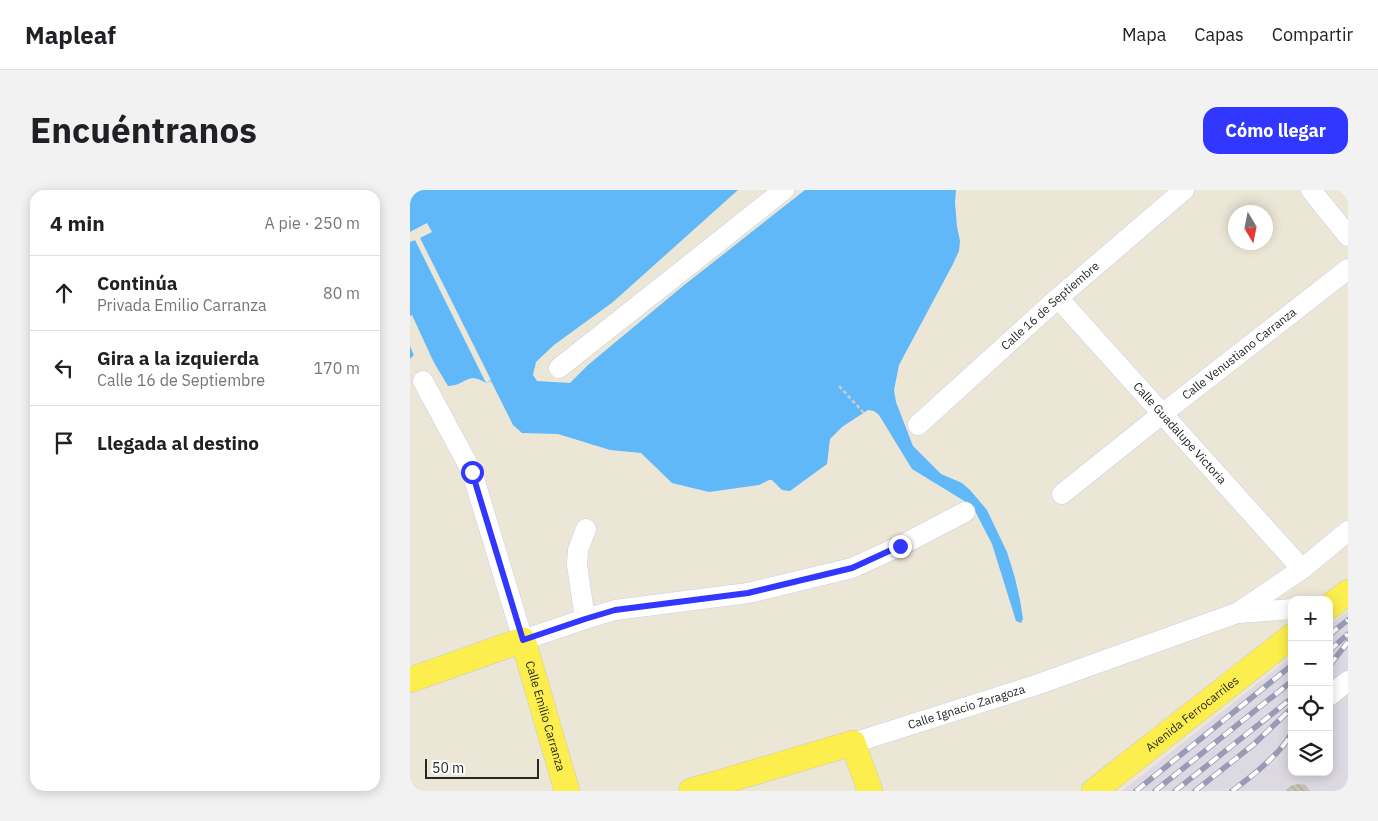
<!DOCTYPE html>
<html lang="es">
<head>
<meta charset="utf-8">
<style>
  :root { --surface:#fff; --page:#f2f2f2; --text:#202124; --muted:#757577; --line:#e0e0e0; --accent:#3137ff }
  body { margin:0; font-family:"IBM Plex Sans",sans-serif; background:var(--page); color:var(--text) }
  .controls { position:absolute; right:15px; bottom:15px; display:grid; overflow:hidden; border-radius:10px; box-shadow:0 2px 12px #0003 }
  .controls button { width:45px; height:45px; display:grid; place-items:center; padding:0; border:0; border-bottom:1px solid var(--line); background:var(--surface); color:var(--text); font:25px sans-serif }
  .compass { position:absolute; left:818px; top:15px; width:45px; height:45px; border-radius:50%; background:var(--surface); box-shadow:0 2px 12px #0003; rotate:170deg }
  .scale { position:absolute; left:15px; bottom:12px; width:114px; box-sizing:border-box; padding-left:5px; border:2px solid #272727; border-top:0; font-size:14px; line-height:18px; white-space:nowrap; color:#272727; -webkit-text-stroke:4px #fff; paint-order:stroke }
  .stop { position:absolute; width:15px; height:15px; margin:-11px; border:4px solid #3137ff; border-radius:50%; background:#fff }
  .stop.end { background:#3137ff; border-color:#fff; box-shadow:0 1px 5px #0008 }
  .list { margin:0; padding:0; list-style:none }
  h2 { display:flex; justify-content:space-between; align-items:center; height:65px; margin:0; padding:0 20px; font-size:21px }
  h2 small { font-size:16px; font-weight:400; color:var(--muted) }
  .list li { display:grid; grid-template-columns:32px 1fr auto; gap:15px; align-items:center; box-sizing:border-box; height:75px; padding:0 20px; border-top:1px solid var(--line) }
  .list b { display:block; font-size:19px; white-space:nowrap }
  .list p { margin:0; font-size:16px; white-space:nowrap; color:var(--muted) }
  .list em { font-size:16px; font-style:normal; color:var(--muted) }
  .icon { flex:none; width:28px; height:28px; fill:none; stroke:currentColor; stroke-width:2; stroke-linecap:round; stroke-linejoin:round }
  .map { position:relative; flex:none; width:938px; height:601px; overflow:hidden; border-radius:15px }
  header { display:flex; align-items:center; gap:30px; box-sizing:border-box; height:70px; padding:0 25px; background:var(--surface); border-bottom:1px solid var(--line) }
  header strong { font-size:24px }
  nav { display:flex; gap:28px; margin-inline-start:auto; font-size:18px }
  .intro { display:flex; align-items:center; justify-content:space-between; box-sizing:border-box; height:120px; padding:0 30px }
  h1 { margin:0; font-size:35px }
  .button { padding:12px 22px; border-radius:15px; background:var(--accent); color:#fff; font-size:18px; font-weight:700 }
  main { display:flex; gap:30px; padding:0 30px }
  aside { flex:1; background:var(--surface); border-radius:15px; box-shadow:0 2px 12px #0003 }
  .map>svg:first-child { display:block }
</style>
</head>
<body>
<header>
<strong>Mapleaf</strong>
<nav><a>Mapa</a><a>Capas</a><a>Compartir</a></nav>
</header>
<div class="intro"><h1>Encuéntranos</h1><a class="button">Cómo llegar</a></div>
<main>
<aside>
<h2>4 min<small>A pie · 250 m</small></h2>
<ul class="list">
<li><svg class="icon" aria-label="ahead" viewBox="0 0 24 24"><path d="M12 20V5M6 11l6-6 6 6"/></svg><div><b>Continúa</b><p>Privada Emilio Carranza</p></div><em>80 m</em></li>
<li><svg class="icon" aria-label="left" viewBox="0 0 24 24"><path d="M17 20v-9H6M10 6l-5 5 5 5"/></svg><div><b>Gira a la izquierda</b><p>Calle 16 de Septiembre</p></div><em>170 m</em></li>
<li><svg class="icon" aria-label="arrive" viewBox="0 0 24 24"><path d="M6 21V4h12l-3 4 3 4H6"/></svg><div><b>Llegada al destino</b></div></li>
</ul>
</aside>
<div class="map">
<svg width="938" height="601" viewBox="0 0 938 601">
  <defs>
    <pattern id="building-back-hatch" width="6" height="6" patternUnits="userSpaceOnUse" patternTransform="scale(1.25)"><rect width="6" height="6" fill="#c6c2b7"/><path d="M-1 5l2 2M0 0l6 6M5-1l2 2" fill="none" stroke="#aaa79d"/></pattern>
  </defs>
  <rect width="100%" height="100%" fill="#ece6d7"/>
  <path fill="#ddd9e3" d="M938,421v180h-226l170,-135v116h37v-146z"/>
  <path fill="#60b8f8" d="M0,0h328l-125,112 -59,43 -18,17 -3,13 4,6 33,2 18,-18 95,-79 122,-96h151l-1,12 2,25 3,14 -1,10 -6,13 -54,101 -5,25 2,12 17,44 28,28 21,9 8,7 17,20 20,42 8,26 5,22 3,19 -2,4 -5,-2 -24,-77 -17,-33 -9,-9 -54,-33 -33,-54 -5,-4 -6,-1 -26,17 -12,12 -3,25 -37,27 -8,-1 -10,-10h-3l-10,5 -50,7 -37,-9 -31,-30 -31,-3 -52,-16 -36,-1 -9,-8 -22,-44 -5,2c-20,-12 -20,3 -38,3l-18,-30 -16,-1 -4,4z"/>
  <path fill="#ece6d7" d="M17,33l5,9 -12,6 71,142 -5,3 -71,-143 -5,2v-10z
    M2,125l23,50 -2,1 -5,-8 -4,-2 -9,2 -5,-12v-30z"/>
  <path fill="url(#building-back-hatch)" d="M889,594l6,1 5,6h-24l3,-4 5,-2z"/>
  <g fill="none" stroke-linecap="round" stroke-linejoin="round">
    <g stroke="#cccde2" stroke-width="21">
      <g id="minor">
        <path d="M901,0l37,46"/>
        <path id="s1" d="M648,108l244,271"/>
        <path d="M149,178l225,-178"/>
        <path d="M13,191l49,91 51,168 62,-21 30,-9 133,-17 104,-25 48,-22 65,-34"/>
        <path id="s2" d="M508,235l140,-127 126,-108"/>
        <path id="s3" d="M652,304l100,-80 186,-145"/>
        <path d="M829,423l53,-4"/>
        <path d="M175,429l-8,-54 1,-15 8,-21"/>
        <path d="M919,506l19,-15"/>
        <path id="s4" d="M443,553l183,-58 201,-72 65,-44 46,-38"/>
      </g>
    </g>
    <g stroke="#cbcbcb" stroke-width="26">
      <g id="major">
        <path d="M919,417l19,-15"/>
        <path id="s5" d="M0,490l113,-40 44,151"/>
        <path d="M281,601l162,-48 17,48"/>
        <path id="s6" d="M684,601l198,-155"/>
      </g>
    </g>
    <path stroke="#cbcbcb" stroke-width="2.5" stroke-dasharray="4 2.5" stroke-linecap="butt" d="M429,196l25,27"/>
    <use href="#minor" stroke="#fff" stroke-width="20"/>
    <use href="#major" stroke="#fcee4c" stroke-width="25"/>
    <g stroke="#9a9ab4" stroke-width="5.5">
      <path id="rail" d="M919,445l19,-15
        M919,461l19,-17
        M919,476l19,-24
        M726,601l156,-126
        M745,601l137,-110
        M765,601l117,-93
        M785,601l58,-46 39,-37
        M822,601c19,-14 50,-38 60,-59"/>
    </g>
    <use href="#rail" stroke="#fff" stroke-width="4" stroke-dasharray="11" stroke-linecap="butt"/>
  </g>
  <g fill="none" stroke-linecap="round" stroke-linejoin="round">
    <path stroke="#3137ff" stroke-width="6" d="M62,282l51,168 62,-21 30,-9 133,-17 104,-25 48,-22"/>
  </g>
  <g text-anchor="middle" stroke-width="4" stroke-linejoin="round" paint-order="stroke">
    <g font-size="12" fill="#272727" stroke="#fff">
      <text dy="4" stroke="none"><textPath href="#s2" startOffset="178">Calle 16 de Septiembre</textPath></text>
      <text dy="4" stroke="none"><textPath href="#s3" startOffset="226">Calle Venustiano Carranza</textPath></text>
      <text dy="4" stroke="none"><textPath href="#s1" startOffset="182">Calle Guadalupe Victoria</textPath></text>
      <text dy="4" stroke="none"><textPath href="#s4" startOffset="119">Calle Ignacio Zaragoza</textPath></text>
      <text dy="4" stroke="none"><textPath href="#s6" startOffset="125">Avenida Ferrocarriles</textPath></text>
      <text dy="4" stroke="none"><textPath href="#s5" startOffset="199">Calle Emilio Carranza</textPath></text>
    </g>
  </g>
</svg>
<div class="controls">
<button>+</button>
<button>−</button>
<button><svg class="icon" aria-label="locate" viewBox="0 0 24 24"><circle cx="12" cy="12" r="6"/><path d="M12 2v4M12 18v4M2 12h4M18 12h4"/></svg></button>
<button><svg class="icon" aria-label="layers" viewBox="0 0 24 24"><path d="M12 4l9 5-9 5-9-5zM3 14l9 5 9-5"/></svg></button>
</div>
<svg class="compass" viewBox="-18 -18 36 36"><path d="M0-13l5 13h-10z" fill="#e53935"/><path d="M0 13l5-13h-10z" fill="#757577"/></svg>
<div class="scale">50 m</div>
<div class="stop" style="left:62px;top:282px"></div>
<div class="stop end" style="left:490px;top:356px"></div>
</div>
</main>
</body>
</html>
